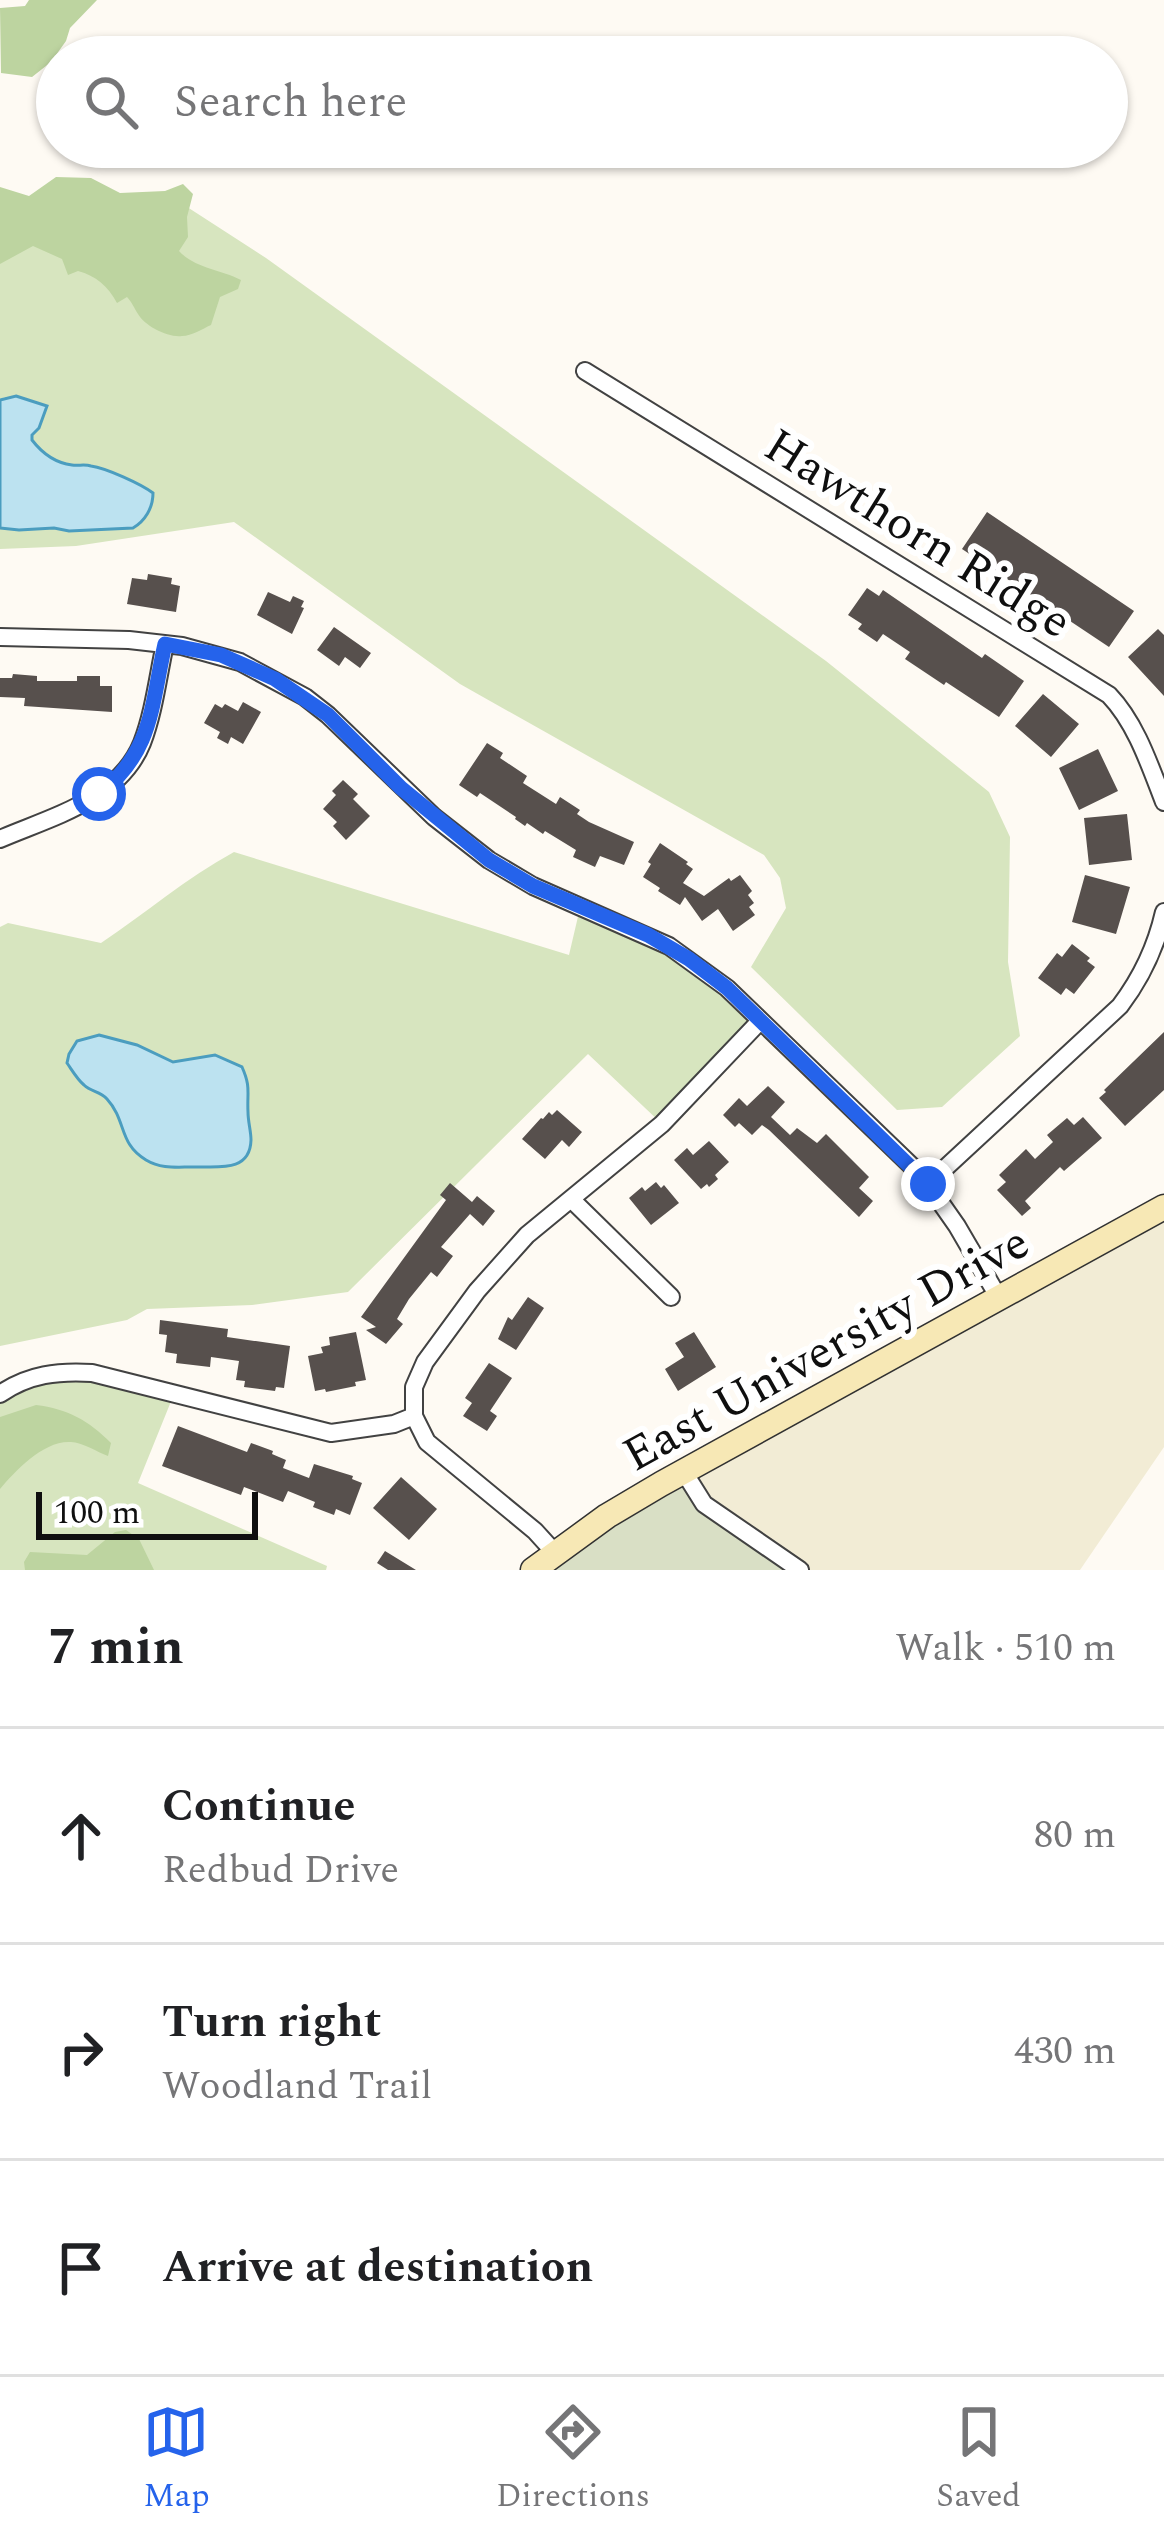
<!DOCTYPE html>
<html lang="en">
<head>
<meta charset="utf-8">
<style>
  :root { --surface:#fff; --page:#f2f2f2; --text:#202124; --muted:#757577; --line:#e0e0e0; --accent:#2563eb }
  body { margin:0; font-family:Spectral,serif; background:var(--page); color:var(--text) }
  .scale { position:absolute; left:36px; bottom:30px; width:222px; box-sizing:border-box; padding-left:12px; border:6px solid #0f0f0f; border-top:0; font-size:33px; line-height:42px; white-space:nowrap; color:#0f0f0f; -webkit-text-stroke:9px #fff; paint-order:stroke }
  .stop { position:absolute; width:36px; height:36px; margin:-27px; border:9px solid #2563eb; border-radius:50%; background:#fff }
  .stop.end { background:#2563eb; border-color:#fff; box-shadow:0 3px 12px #0008 }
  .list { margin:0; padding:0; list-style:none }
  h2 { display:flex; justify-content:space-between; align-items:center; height:156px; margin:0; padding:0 48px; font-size:51px }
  h2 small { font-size:39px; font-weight:400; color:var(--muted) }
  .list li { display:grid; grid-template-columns:78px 1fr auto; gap:36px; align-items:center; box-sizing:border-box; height:216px; padding:0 48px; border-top:3px solid var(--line) }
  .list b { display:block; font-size:45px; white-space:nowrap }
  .list p { margin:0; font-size:39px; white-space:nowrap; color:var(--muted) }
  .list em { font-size:39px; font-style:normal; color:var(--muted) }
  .icon { flex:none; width:66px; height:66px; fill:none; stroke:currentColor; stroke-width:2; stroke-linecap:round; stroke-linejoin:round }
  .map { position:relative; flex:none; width:1164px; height:1570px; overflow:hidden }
  .search { position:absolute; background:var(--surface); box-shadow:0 3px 9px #0004; left:36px; right:36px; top:36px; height:132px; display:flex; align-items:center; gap:30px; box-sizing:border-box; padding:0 42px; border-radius:66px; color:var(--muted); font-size:45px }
  .sheet { height:804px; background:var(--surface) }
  nav { display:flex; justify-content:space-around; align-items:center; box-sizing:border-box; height:168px; border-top:3px solid var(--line); background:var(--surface); font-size:33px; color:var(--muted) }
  nav a { display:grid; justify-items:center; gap:6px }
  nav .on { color:var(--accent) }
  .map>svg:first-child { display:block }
</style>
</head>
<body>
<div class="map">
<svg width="1164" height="1570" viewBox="0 0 1164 1570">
  <rect width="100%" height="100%" fill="#fefaf3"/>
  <path fill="#f2ecd5" d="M1164,1207v240l-84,123h-281l-95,-66 -20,-32z"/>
  <path fill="#d7e5bf" d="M181,203l85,55 560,403 163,131 21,45 -2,125 12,74 -78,71 -45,3 -146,-143 35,-59 -6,-30 -16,-23 -304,-171 -226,-162 -158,24 -76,3v-326z
    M234,852l335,103 11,-47 46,17 134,96 -98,103 -74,-70 -240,238 -96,13 -105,4 -20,11 -127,26v-419l8,-4 93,20c45,-30 85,-65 133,-91z
    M45,1374l129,20 -36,89 189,83 -1,4h-326v-175z"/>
  <path fill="#bdd4a0" d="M29,0h68l-27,28 -4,13 -15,21 -19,15 -31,-4 -1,-65 25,-2z
    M56,177l35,1 29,15 45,-2 18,-7 10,10 -6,23 1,20 -9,14c17,18 41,18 62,29l-3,9 -18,8 -9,28c-9,4 -19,11 -29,11 -14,2 -37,-10 -44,-22 -4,-6 -6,-12 -11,-17l-10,6c-9,-17 -21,-27 -39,-32l-10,4 -6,-16 -29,-13 -33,18v-77l29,9z
    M36,1405c32,4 52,15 75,38l-3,13c-11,-4 -26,-14 -37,-14 -27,-2 -56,29 -71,47v-72z
    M126,1530l13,9 15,31h-129l-1,-8 6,-10 57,3 28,-23z"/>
  <path fill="#d9dfc5" d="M690,1483l110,87h-267l128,-86z"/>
  <path fill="#bce2f0" stroke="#4b9dbf" stroke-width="3" d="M16,396l31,10 -8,22 -7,7v5c10,13 24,23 40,25 6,1 13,-1 19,1 15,2 50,18 62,27 0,15 -8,28 -20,35l-64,3 -15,-3 -35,2 -19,-2v-128z
    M99,1035l38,10 36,17 42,-7 27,12c9,20 5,25 6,45 0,10 3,19 3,28 -1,34 -36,26 -59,27 -16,0 -31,2 -46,-7 -28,-17 -19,-39 -39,-61 -7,-8 -16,-7 -23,-14 -7,-6 -12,-15 -17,-22l2,-9 8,-13z"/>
  <path fill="#57504d" d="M987,512l147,99 -25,36 -147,-98z
    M148,574l24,4 -1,6 9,2 -4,26 -49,-8 5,-26 15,2z
    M867,588l12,8 4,-6 99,68 3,-4 39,27 -25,36 -53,-35 -2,3 -39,-26 5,-7 -27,-18 -6,8 -19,-13 4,-5 -14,-9z
    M268,592l22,10 3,-6 11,5 -3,6 3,1 -12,26 -35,-19z
    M334,627l37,26 -11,15 -15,-11 -6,9 -22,-16z
    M1158,629l6,6v61l-36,-39z
    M13,674l24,2v5h40v-5h23v10h12v26l-88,-6 1,-8 -25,-1v-19h12z
    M1043,694l36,30 -28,33 -36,-31z
    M243,702l18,10 -18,32 -12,-7 -3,7 -11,-6 3,-6 -16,-9 11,-19 7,4 3,-4 13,7z
    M487,743l16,10 -3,5 27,18 -4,7 33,21 4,-7 20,13 -3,4 12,8 45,20 -10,23 -24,-9 -5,11 -22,-10 3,-7 -31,-19 -2,3 -16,-11 -2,3 -10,-7 1,-2 -36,-24 -3,4 -18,-12z
    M1098,749l20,42 -39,19 -20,-42z
    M343,780l15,14 -5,5 17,17 -24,24 -13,-14 4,-4 -14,-13 13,-14 -4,-4z
    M1127,814l5,46 -43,5 -5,-47z
    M660,843l28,19 -2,2 7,5 -10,14 21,13 25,-18 2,3 9,-6 12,16 -4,4 6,8 -5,4 6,8 -22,16 -15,-22 -16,12 -17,-24 -5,8 -22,-14 2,-3 -17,-11 8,-13 -3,-2z
    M1085,875l45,12 -14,47 -44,-12z
    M1072,944l18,14 -3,3 8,6 -21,27 -8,-6 -5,7 -23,-17 19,-25 5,4z
    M1164,1032v58l-39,36 -26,-28 7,-6 -2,-2z
    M768,1086l17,16 -14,15 19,18 7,-7 20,15 9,-9 43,43 -10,11 14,13 -14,16 -90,-87 -7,-5 -10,10 -13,-12 -4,4 -12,-12 16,-17 8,8z
    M557,1110l25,22 -13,15 -7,-7 -17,19 -23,-20 19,-21 2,1 6,-7 3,3z
    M1083,1117l19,21 -38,33 -4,-4 -35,34 6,7 -9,8 -25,-26 9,-8 -7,-7 27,-26 9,10 18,-17 -6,-7 20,-17 7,7z
    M709,1141l20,21 -14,13 3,4 -9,8 -2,-3 -6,5 -27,-29 13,-12 6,7z
    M656,1182l5,6 3,-3 15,18 -28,22 -22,-27 13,-11 3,4z
    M450,1183l22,19 5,-6 18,15 -12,15 -13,-12 -29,33 12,9 -16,21 -6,-5 -22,27 -12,20 6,5 -17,20 -20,-14 10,-3 -15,-10 85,-117 -6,-5z
    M528,1297l16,11 -28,42 -18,-11 10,-22 4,3z
    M160,1320l68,9 -1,8 63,9 -6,42 -8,-1 -1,4 -31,-4 1,-6 -9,-1 3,-19 -28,-4 -1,10 -34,-4 1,-9 -12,-2 2,-17 -8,-1z
    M356,1332l10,48 -11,2 1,4 -30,6 -1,-3 -10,2 -7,-35 15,-3 -2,-6 9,-2 -1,-8z
    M694,1332l22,35 -38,24 -13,-22 19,-12 -9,-14z
    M489,1363l23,15 -22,33 7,5 -10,15 -24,-15 9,-13 -7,-5z
    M178,1426l69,26 4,-9 22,8 -1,3 14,6 -3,8 26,10 5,-14 39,12 -1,3 10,4 -12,32 -14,-6 -2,6 -21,-8 2,-5 -27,-11 -5,11 -39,-15 -3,8 -79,-29z
    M401,1477l36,32 -28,31 -36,-32z
    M385,1551l31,19h-28l-11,-7z"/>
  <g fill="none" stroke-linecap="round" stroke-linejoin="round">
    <g stroke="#424242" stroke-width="20">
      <path id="minor" d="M585,371l524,324c27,28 41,71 55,107
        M0,637l129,3 53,6 58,16 65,35 23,18 106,102 55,43 44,26 136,60 58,42 195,188 35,50 42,72
        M0,839c51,-22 119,-39 142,-96 12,-31 16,-67 23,-99
        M928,1184l192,-178c22,-29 36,-59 44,-94
        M571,1199l100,98
        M0,1394c29,-20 58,-23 92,-21l239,60 63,-9 20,-8
        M684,1472l20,32 96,66
        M555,1553l-20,-22 -108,-89 -13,-26v-29l11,-25 52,-71 50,-56 135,-111 98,-103"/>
    </g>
    <g stroke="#313131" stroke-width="27">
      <path id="secondary" d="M533,1570l74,-54 54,-32 503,-277"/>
    </g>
    <use href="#minor" stroke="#fff" stroke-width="16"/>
    <use href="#secondary" stroke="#f7e8b5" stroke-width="24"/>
  </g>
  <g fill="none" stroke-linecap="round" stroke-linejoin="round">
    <path stroke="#2563eb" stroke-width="15" d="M99,794c54,-42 52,-88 66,-150l56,11 54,24 53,36 73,73 88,72 44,26 115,49 41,24 38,29 201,196"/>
  </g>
  <g text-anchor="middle" stroke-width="12" stroke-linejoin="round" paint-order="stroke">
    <g font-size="48" fill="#0f0f0f" stroke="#fff">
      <text transform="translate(919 532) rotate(32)" y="17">Hawthorn Ridge</text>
      <text transform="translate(825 1347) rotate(-29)" y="17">East University Drive</text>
    </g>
  </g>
</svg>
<div class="scale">100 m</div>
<div class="stop" style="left:99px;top:794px"></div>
<div class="stop end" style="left:928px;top:1184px"></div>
<div class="search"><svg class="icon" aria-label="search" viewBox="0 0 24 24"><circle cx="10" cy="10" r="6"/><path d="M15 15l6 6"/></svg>Search here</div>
</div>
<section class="sheet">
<h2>7 min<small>Walk · 510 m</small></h2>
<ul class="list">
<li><svg class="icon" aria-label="ahead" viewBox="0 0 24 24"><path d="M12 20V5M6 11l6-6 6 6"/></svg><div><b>Continue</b><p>Redbud Drive</p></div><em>80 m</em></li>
<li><svg class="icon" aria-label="right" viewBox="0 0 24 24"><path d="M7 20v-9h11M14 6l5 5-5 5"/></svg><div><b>Turn right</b><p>Woodland Trail</p></div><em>430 m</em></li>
<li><svg class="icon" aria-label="arrive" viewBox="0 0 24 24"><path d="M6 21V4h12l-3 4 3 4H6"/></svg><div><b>Arrive at destination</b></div></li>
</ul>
</section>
<nav>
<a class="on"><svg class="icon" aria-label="map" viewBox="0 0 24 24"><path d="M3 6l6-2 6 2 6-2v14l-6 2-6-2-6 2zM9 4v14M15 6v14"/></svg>Map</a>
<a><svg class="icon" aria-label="directions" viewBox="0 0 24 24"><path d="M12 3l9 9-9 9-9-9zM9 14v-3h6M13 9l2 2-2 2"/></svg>Directions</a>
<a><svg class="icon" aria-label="saved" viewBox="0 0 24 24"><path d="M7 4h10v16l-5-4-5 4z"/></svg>Saved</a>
</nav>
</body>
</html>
